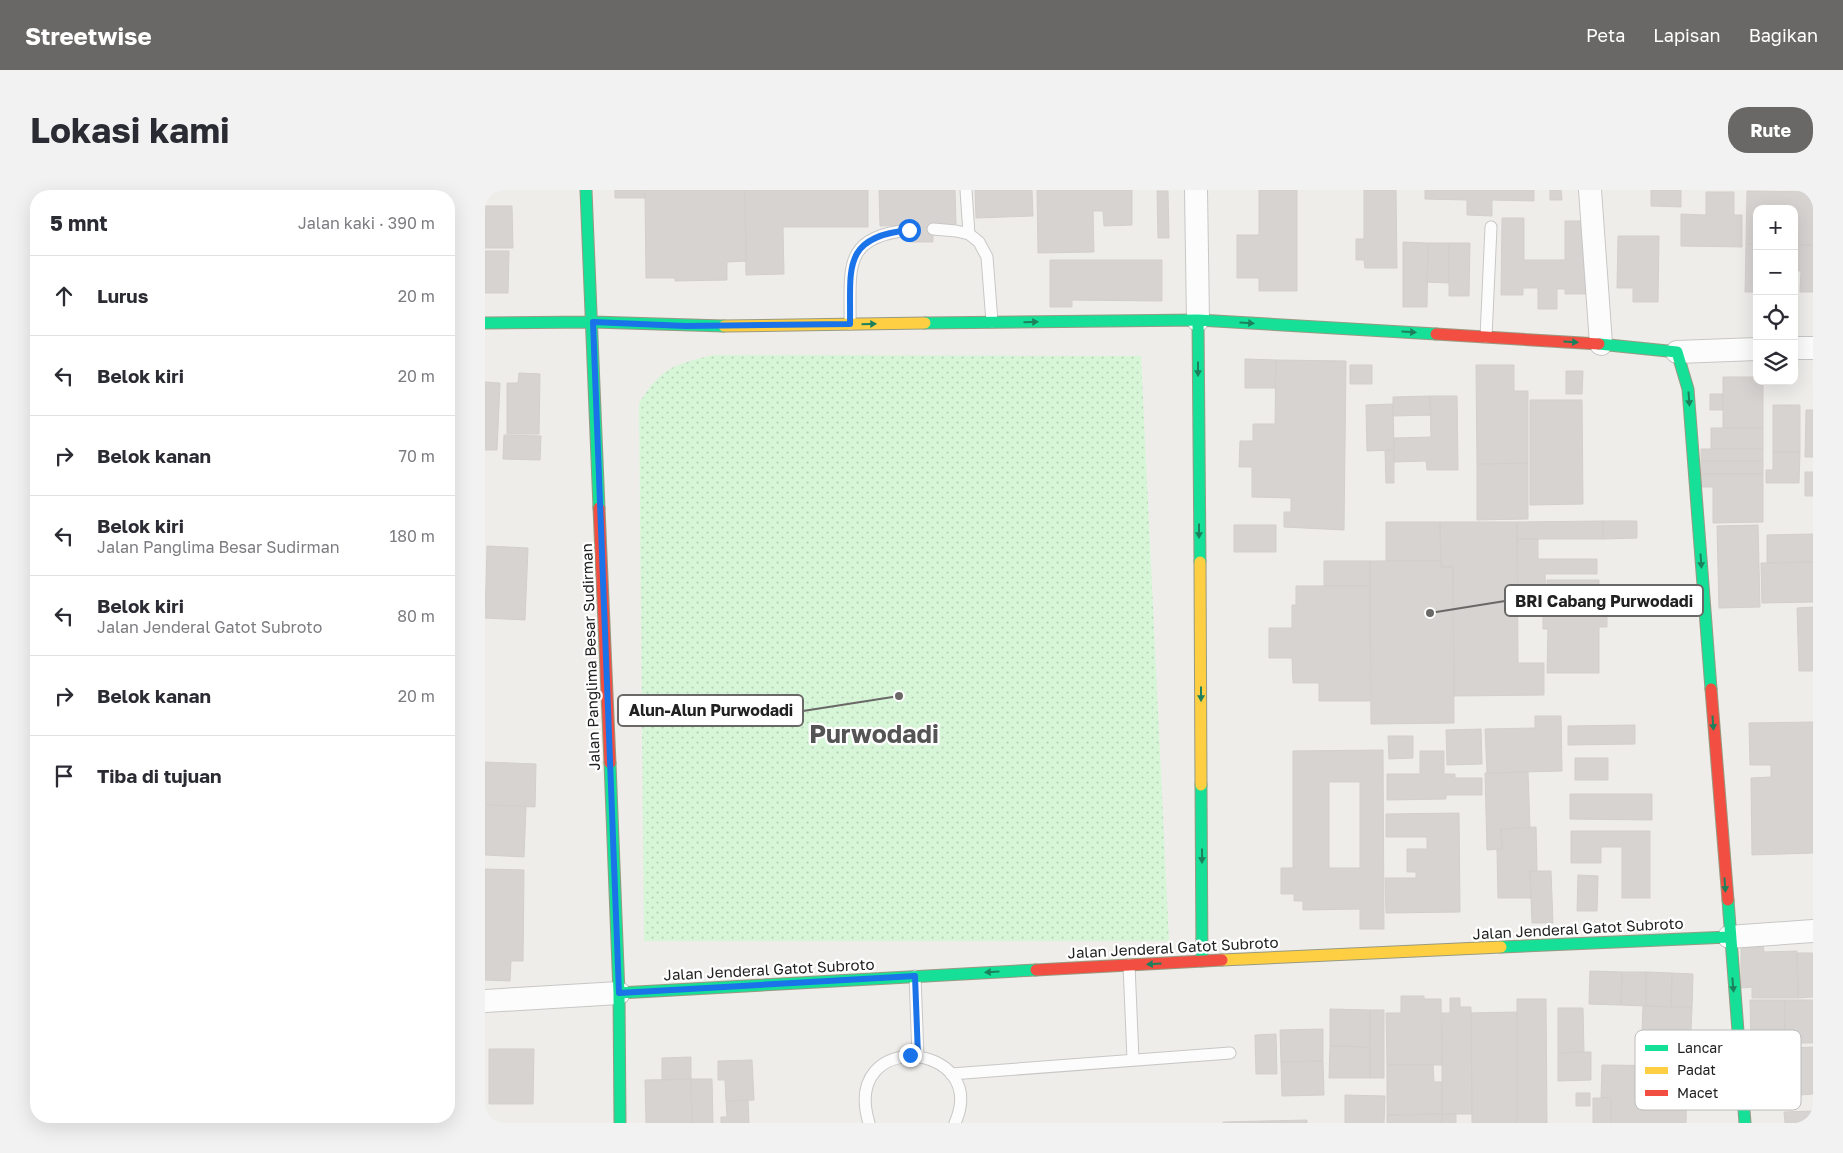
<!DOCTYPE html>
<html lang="id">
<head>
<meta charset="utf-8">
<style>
  :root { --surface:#fff; --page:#f2f2f3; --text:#2b2b33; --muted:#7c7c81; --line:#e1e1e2; --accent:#696867 }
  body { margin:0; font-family:"Golos Text",sans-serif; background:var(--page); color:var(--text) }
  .controls { position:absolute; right:15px; top:15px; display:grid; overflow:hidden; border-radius:10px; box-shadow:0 5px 20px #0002 }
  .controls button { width:45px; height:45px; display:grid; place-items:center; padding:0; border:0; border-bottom:1px solid var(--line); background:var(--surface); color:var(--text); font:25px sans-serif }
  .stop { position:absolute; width:15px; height:15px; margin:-11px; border:4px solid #1a73e8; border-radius:50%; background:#fff }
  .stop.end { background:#1a73e8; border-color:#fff; box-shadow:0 1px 5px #0008 }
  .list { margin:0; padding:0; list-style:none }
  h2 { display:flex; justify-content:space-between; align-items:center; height:65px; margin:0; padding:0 20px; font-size:21px }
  h2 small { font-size:16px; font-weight:400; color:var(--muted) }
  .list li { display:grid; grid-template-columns:32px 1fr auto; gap:15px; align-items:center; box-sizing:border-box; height:80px; padding:0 20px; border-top:1px solid var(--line) }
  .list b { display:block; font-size:19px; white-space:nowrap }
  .list p { margin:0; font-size:16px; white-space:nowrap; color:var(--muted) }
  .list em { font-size:16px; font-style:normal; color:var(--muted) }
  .icon { flex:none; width:28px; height:28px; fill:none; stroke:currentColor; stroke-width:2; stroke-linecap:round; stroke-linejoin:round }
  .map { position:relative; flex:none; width:1328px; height:933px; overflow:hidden; border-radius:20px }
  header { display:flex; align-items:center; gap:30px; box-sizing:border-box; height:70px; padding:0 25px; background:var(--accent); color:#fff }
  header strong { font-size:24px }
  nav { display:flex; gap:28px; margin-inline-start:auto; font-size:18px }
  .intro { display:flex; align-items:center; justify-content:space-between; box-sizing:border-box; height:120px; padding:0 30px }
  h1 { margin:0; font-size:35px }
  .button { padding:12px 22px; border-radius:20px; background:var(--accent); color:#fff; font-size:18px; font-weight:700 }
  main { display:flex; gap:30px; padding:0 30px }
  aside { flex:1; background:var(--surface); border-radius:20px; box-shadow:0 5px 20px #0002 }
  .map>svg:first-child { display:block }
</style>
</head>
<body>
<header>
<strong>Streetwise</strong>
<nav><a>Peta</a><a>Lapisan</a><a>Bagikan</a></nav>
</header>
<div class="intro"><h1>Lokasi kami</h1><a class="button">Rute</a></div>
<main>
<aside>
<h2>5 mnt<small>Jalan kaki · 390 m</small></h2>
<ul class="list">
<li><svg class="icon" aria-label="ahead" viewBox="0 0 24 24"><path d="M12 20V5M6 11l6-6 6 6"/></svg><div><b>Lurus</b></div><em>20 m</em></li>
<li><svg class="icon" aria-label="left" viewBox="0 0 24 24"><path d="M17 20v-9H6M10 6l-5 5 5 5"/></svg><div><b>Belok kiri</b></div><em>20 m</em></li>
<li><svg class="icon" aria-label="right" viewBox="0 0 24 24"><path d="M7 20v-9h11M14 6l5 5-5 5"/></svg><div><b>Belok kanan</b></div><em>70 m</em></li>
<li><svg class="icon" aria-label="left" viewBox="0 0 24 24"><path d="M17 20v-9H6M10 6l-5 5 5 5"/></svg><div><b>Belok kiri</b><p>Jalan Panglima Besar Sudirman</p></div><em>180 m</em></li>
<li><svg class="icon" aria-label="left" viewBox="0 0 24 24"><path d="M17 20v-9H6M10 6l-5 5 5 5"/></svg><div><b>Belok kiri</b><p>Jalan Jenderal Gatot Subroto</p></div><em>80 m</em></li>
<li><svg class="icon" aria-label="right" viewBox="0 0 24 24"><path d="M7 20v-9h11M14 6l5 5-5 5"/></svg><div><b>Belok kanan</b></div><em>20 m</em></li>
<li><svg class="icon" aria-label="arrive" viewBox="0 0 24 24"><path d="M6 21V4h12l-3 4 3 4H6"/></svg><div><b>Tiba di tujuan</b></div></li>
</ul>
</aside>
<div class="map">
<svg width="1328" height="933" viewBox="0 0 1328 933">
  <defs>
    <pattern id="park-dots" width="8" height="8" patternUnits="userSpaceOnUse" patternTransform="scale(1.25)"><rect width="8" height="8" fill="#d7f6d8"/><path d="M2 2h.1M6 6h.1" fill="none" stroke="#b8d3b9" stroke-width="1.8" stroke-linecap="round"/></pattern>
  </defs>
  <rect width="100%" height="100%" fill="#efedea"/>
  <path fill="url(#park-dots)" d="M228,165l428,1 28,585h-525l-5,-538c23,-36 34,-38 74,-48z"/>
  <path fill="#d6d3d1" stroke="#d3cfcb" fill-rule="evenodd" d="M130,0h30v8h-30z
    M160,0h100l1,71 -19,1v18l-52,1v-3h-29z
    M260,0h123v37h-85l1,47 -38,1z
    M394,0h76l1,34 -23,1v17h-24v-17l-29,1z
    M490,0h57l1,26 -57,2z
    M552,0h95v35l-28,1 -1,-15h-10l1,41 -56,1z
    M774,0h38v101h-38v-13h-22v-43h22z
    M879,0h32l1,78h-32l-1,-8h-8v-21h8z
    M940,0h109v11l-42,-1v16l-25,-1v-15l-42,-1z
    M1065,0h11l1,10h-12z
    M1166,0h30v17l-30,-1z
    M672,1h11l1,47h-11z
    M1262,1l66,1v53h-19v-36h-37v35h-11z
    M1221,2h28v23h8v32l-61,-1v-32l25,1z
    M0,16h27l1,42h-28z
    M1017,28h22v42h41v-39h23v73h-23v-5h-8v20h-19v-21h-15v7h-22z
    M1133,46h41l-1,66h-25v-14h-16z
    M918,52l25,1 -1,64h-24z
    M943,53h21v40l-22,-1z
    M964,53h21l-1,53h-20z
    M1261,54h11v48h-12z
    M1309,55h19v47h-13l1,-21h-7z
    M0,61h24l-1,42h-23z
    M565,70h112v41l-90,-1v7h-22z
    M760,169l31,1 -1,28h-30z
    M791,170l70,1 -2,169 -60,-3v-15h7v-14l-39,-1v-30h-13l1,-26h13v-17h22z
    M865,175h22v19h-22z
    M991,175h38v26h14v72l-51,1z
    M1081,181h17l-1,23h-16z
    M34,183l21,1 -1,60h-32v-51h11z
    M1238,187h34v4h6v47h-40z
    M0,192l15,1 -3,67h-12z
    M1225,204h13v16h-13z
    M945,206h27l1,74h-31l-1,-9 -32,1v-24l37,-1z
    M945,206l1,19 -38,1v-19z
    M1045,210h52l1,104 -53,1z
    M908,214l1,46 -27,1 -1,-46z
    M1288,215h27v47h-27z
    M1321,220h7v47h-8z
    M1226,238h52v21h-52z
    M19,245l37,1 -1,24 -37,-1z
    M1216,259h62v12h-62z
    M909,260v33h-8l-1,-32z
    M1288,262h27l-1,31h-33v-13h7z
    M1216,271h62v13h-62z
    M1043,273v56l-51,1v-56z
    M1320,282h8v24h-8z
    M1216,284h62v48l-50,1v-36h-12z
    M1118,331h34v17l-34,1z
    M1118,331v18h-86v-17z
    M901,332h54l1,39h-55z
    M955,332h77l1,141h26v32l-90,1 -1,-129h-12z
    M749,335h42v27h-42z
    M1273,335l2,82 -41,1 -2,-82z
    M1328,344v28l-46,1v-28z
    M1032,349h21v20h59v15h-52l1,29 -28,1z
    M2,356l41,2 -3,72 -40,-2z
    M839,371h46v25h-46z
    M885,371h71v6h12l1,156 -83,1z
    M1328,372v40l-51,1 -1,-40z
    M1062,390h52v19h8v28h-8v46h-52l1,-44h-5v-23h4z
    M811,396h74v115h-51v-18h-26l-1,-25h-23v-30h23v-23h4z
    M1328,417v64h-14l-2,-63z
    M1050,526h26l1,55 -75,2 -2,-44 50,-1z
    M1328,532v131l-61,2 -1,-77 20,-1v-12h-21l-1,-42z
    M1150,535v19l-67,1v-19z
    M996,539l1,35 -35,1 -1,-35z
    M903,546h25v22l-24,1z
    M898,560l1,179h-24v-20l-57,1v-9h-9v-7h-13v-26h12v-117zM844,592h31v86h-31z
    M935,561h24v23h11v4h27v17h-36v4l-59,1v-26h33z
    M1090,568h33v22h-33z
    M0,572l51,2 -1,43 -50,-2z
    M1043,582l2,56 -29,1 1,20 -15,1 -2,-77z
    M1085,604h82v26l-82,-1z
    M0,615l41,1 -2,51 -39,-2z
    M974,623l1,99 -74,1 -1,-35h31v-6h-9v-23h20v-12h-41v-23z
    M1051,637l1,44h-7l1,27h-33l-1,-48 5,-1 -1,-20z
    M1086,641h79v67h-28v-51h-21v16h-30z
    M0,679l39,1 -1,91h-12l-1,20 -25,-1z
    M1045,681h21l2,52h-21z
    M1093,685l20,1 -1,35h-20z
    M1278,753l1,9 33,-1 1,47h-46v-11l-11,1v-44z
    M1312,763h16v44l-15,1z
    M1105,781l32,1 -1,33 -32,-1z
    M1137,782h24v34l-25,-1z
    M1161,782l26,1 -1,34 -25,-1z
    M1187,783l21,1 -1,33h-21z
    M916,806h23v3h17l1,66h-55l-1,-52h15z
    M965,808h10v9h11l1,107h-30v-101h8z
    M1032,809h29l1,124h-30z
    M1265,810h35v43h-34z
    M1300,810h28v43h-28z
    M1158,816l49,1 -1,24 -49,-1z
    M1073,818h25l1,44 -26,1z
    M845,819l40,1v37l-40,-1z
    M885,820h14v68h-14z
    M1032,822v111h-45l-1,-110z
    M838,839v32l-42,1 -1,-32z
    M1157,840l49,1v32h-49z
    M791,844l1,40h-21l-1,-39z
    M845,856l40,1v31h-41z
    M1328,857v47l-13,1v-12h-9v-35z
    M4,859h45l-1,55h-44z
    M1099,862h7v28l-33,1v-28z
    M206,867v22l-29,1v-22z
    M267,870l2,40 -28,1 -1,-21h-7v-19z
    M838,871l1,34 -42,1 -1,-34z
    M902,875h46l1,17h8v32l-55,1z
    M1117,875l85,1 -1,57h-75v-25h-10z
    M206,889l1,44h-46l-1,-43z
    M206,889h21l1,44h-21z
    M1091,903h14v13h-14z
    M860,905l40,1 -1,27h-39z
    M1108,908h18v25h-18z
    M263,910l1,23h-28v-6h6l-1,-16z
    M1328,921v12h-28l-1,-11z
    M957,924v9h-55v-8z
    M957,924h14v9h-14z
    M822,930v3h-84v-1z"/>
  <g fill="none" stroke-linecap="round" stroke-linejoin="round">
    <g stroke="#c8c7c6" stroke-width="13">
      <path id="lane" d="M481,0l3,44 10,8 8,15 5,65
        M448,39l23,2 13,3
        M365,134c1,-55 -9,-87 59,-94
        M1001,147l5,-110
        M644,775l4,94
        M430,786l3,80
        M466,884l279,-21
        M384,933c-29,-96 122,-81 86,0"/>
    </g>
    <g stroke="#c8c7c6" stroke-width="24">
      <path id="street" d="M711,0l2,130
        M1105,0l11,154
        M1309,158h19
        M1192,162l80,-3
        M1244,747l84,-6
        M0,811l134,-8"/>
    </g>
    <g stroke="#989a80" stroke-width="13">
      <path id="fast" d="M101,0l13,318
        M713,130l2,242
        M0,133l108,-1 131,4
        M440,133l273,-3 238,14
        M1114,154l78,8
        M1192,162l11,37 23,300
        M125,573l9,230 1,130
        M716,595l1,176
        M1243,710l17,223
        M1016,757l228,-10
        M134,803l417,-23"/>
    </g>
    <g stroke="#989a80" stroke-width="13">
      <path id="slow" d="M239,136l201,-3
        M715,372l1,223
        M737,770l279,-13"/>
    </g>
    <g stroke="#989a80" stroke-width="13">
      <path id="jam" d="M951,144l163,10
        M114,318l11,255
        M1226,499l17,211
        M551,780l186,-10"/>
    </g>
    <use href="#lane" stroke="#fdfcfc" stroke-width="11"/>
    <use href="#street" stroke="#fdfcfc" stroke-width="22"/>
    <use href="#fast" stroke="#16e098" stroke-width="11"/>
    <use href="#slow" stroke="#ffcf43" stroke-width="11"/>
    <use href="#jam" stroke="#f24e42" stroke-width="11"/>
  </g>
  <defs><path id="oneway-solid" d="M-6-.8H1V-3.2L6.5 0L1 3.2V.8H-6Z" transform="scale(1.25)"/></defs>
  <g fill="#1c805c">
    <use href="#oneway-solid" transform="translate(546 132) rotate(-1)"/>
    <use href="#oneway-solid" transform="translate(762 133) rotate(3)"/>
    <use href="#oneway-solid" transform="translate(384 134) rotate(-1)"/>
    <use href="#oneway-solid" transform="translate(924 142) rotate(3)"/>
    <use href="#oneway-solid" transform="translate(1086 152) rotate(3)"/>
    <use href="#oneway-solid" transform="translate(713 179) rotate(90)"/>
    <use href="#oneway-solid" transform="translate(1204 209) rotate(86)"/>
    <use href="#oneway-solid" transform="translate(714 341) rotate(90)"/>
    <use href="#oneway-solid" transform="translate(1216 371) rotate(86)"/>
    <use href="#oneway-solid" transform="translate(716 504) rotate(90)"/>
    <use href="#oneway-solid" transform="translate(1228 533) rotate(86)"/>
    <use href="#oneway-solid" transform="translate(717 666) rotate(90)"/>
    <use href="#oneway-solid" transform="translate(1240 695) rotate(86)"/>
    <use href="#oneway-solid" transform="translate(669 774) rotate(177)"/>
    <use href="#oneway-solid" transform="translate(507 782) rotate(177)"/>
    <use href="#oneway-solid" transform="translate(1248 795) rotate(85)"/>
  </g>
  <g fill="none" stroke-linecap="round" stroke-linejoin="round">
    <path stroke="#1a73e8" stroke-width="6" d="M424,40c-68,7 -58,39 -59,94l-164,2 -93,-4 26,671 296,-17 3,80 -8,-1"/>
  </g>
  <g text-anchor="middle" stroke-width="4.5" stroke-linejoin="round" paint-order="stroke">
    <g font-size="15" fill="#212121" stroke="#fff">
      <text transform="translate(106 467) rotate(-92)" y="5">Jalan Panglima Besar Sudirman</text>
      <text transform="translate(1093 739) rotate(-3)" y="5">Jalan Jenderal Gatot Subroto</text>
      <text transform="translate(688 758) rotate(-3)" y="5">Jalan Jenderal Gatot Subroto</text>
      <text transform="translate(284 780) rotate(-3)" y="5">Jalan Jenderal Gatot Subroto</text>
    </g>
    <g font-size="25" font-weight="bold" fill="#545454" stroke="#fff">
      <text x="389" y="553">Purwodadi</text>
    </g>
  </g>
  <rect x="1150" y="840" width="166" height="80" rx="8" fill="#fff" stroke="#bcbcbc" stroke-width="1"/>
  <rect x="1160" y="855" width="23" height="6" fill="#16e098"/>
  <rect x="1160" y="877" width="23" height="7" fill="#ffcf43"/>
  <rect x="1160" y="900" width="23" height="6" fill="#f24e42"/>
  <g font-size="14" fill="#212121">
    <text x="1192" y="863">Lancar</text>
    <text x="1192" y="885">Padat</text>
    <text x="1192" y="908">Macet</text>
  </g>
  <path fill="none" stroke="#696867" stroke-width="2" d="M945 423L1020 411M414 506L318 521"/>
  <g fill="#696867" stroke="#fff" stroke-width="2">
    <circle cx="945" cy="423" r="5"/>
    <circle cx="414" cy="506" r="5"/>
  </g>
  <g fill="#fff" stroke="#696867" stroke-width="2">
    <rect x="1020" y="395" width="198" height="31" rx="5"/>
    <rect x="133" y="505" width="185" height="31" rx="5"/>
  </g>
  <g font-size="16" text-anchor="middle" font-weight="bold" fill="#212121">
    <text x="1119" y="417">BRI Cabang Purwodadi</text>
    <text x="226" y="526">Alun-Alun Purwodadi</text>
  </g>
</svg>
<div class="controls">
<button>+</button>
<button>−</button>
<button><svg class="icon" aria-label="locate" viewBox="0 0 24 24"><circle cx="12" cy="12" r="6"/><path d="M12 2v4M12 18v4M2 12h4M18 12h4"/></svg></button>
<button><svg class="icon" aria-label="layers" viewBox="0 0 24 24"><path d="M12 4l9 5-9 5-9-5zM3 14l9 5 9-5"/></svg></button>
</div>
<div class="stop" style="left:424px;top:40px"></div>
<div class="stop end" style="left:425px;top:865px"></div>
</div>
</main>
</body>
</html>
